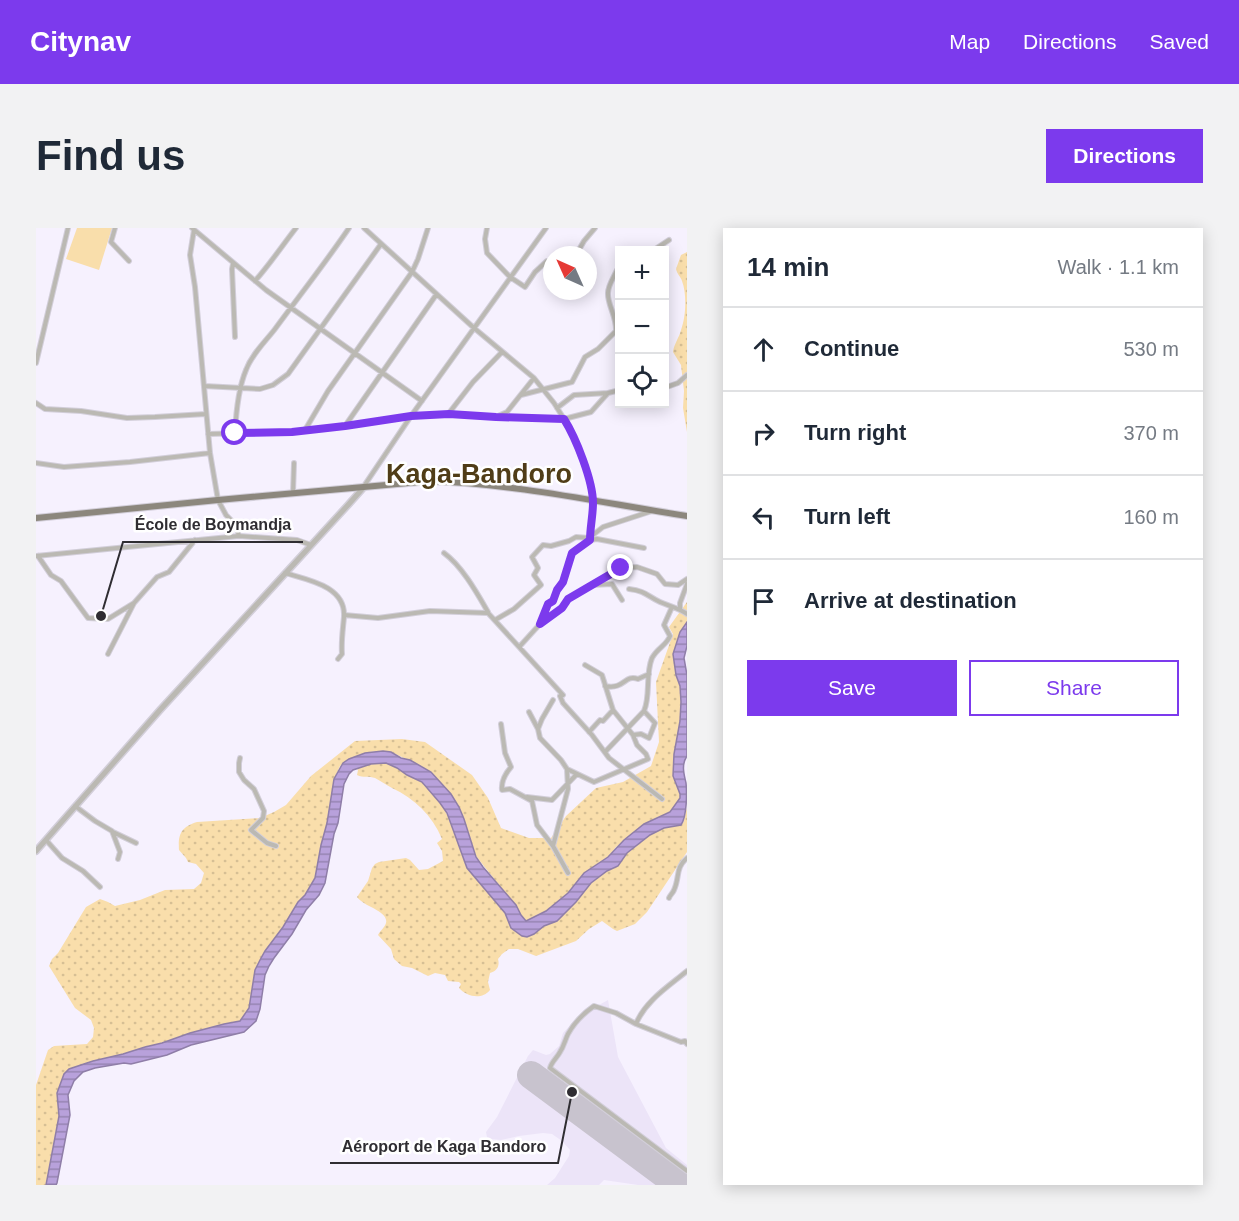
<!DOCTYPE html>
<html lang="en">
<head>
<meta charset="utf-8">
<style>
  :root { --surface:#fff; --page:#f2f2f3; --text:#1f2937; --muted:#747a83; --line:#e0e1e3; --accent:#7c3aed }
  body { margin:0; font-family:Helvetica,sans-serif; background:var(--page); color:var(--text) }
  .controls { position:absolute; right:18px; top:18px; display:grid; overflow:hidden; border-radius:0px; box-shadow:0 3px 15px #0003 }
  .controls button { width:54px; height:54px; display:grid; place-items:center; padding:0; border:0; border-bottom:2px solid var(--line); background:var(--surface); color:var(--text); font:30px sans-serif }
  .compass { position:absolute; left:507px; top:18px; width:54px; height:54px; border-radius:50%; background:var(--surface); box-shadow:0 3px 15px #0003; rotate:315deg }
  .stop { position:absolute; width:18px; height:18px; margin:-14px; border:4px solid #7c3aed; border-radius:50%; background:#fff }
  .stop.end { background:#7c3aed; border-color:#fff; box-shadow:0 2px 6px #0008 }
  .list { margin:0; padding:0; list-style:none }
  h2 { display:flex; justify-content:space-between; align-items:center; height:78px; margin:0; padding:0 24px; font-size:26px }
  h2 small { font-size:20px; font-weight:400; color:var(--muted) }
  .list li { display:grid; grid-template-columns:39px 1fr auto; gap:18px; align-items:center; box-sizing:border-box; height:84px; padding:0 24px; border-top:2px solid var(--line) }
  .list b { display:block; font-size:22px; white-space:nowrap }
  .list em { font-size:20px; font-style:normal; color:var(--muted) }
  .actions { display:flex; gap:12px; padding:18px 24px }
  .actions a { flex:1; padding:14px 0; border:2px solid var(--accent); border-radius:0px; text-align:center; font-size:21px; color:var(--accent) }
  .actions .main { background:var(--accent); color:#fff }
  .icon { flex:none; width:33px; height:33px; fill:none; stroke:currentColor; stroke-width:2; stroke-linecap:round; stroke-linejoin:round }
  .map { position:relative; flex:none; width:651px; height:957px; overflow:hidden; border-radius:0px }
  header { display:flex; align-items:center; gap:36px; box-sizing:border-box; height:84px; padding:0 30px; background:var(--accent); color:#fff }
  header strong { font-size:28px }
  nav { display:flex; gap:33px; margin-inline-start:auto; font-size:21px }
  .intro { display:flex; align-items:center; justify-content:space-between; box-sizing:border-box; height:144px; padding:0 36px }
  h1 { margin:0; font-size:42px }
  .button { padding:15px 27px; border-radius:0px; background:var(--accent); color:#fff; font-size:21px; font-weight:700 }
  main { display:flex; gap:36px; padding:0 36px }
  aside { flex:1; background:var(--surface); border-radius:0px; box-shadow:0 3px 15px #0003 }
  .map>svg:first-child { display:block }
</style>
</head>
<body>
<header>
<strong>Citynav</strong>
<nav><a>Map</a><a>Directions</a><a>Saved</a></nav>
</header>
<div class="intro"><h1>Find us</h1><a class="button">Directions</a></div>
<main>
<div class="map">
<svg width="651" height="957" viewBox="0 0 651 957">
  <defs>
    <pattern id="grass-dots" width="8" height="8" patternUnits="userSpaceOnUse" patternTransform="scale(1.5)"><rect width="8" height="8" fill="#f9deab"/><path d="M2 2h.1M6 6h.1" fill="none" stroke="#d6bf94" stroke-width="1.8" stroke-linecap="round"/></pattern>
    <pattern id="water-rules" width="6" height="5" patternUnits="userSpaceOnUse" patternTransform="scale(1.5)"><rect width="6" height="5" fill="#b8a1db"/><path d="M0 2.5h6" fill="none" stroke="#9684b2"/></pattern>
  </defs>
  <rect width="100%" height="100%" fill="#f6f1fe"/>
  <path fill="#ece4f8" d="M572,772l10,57 48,91 21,17v20h-49l-34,-5 -5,5h-52l8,-7 14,-22 1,-6 -8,-9 -10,-7 -9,-1 -24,3 -18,4 -10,-1 -4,-2 -1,-5 11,-15 31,-61 5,-6 13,5 4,-1 9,-8 4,-13 23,-25 5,-3h8z"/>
  <path fill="url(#grass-dots)" d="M651,24v180l-4,-24 1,-17 -3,-26 -8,-13c1,-8 6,-14 8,-22 5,-13 6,-36 1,-49 -1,-4 -5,-7 -6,-12l5,-14z
    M651,374v20l-7,10 -7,22 3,21 4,11 1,16 -1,19 -6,33 -1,22 7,18v4l-10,14 -54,35 -8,10 -24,16 -16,20 -22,18 -20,10 -5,-6 -3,-6 -42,-53 -12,-37 -11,-21 -34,-33 -28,-13 -8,-1 -13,1 -21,7 -9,7 -6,13 -7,44 -6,22 -6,33 -10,17 -7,7 -15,25 -14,19 -9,14 -5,10 -6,38 -9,13 -16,3 -34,9 -28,10 -17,4 -22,7 -54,15 -11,38 1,9 -13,69h-10v-100l12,-35 6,-4 33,-2 6,-7 1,-9 -3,-8 -16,-12 -26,-42 3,-7 6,-6 28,-46 14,-8 8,3 7,4 25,-6 25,-10 29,-1 7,-6 3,-10 -8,-9 -8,-2 -2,-4 -7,-8c-1,-16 2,-23 18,-28l63,-4 14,-6 12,-7 25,-29 44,-35 47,-2 23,3 47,33 16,23 13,30 28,10h22l15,-22 30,-28 27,-6 28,-16 8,-24 -3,-60 17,-48 -4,-7z
    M350,535l11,5 10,7 15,7 20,23 10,19 15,44 38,45 6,15 12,8 4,1 7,-3 8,-7 7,-4 42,-40 16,-12 11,-5 9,-13 23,-18 13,-7 13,-2 7,-3 4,-15v44l-40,60 -12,12 -18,7 -4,-2 -11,-8 -13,8 -13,12 -40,15 -18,-7h-9l-7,5 -4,5c2,7 -1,12 -8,14l-2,9 2,8c-8,10 -23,7 -31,-2l2,-4 -2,-2 -11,-1 -3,-6 -10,-2 -7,3 -16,-8 -10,-2 -8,-7 -3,-10 -13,-14c2,-4 7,-8 8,-12 3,-12 -22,-16 -29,-26l11,-16 4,-13 3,-4 4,-2 27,-4 4,2 9,10 9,-1 15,-8 -1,-10 -5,-8 5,-4c-10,-24 -27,-40 -50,-51 -6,-3 -11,-7 -17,-10 -6,-2 -12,0 -18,-3l1,-5 -2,-2 15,-4z"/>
  <path fill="#f9deab" d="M41,0h35l-13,42 -33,-11z"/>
  <path fill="url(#water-rules)" stroke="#8f7ea8" stroke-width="1.5" d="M651,394v24l-3,12 3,17v81c-6,9 -3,18 -1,27 1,10 1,33 -5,42l-17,3 -14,7 -23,18 -9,13 -11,5 -16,12 -15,19 -19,19 -13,5 -10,8 -7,3 -5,-1 -11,-8 -6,-15 -38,-45 -20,-55 -7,-10 -18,-21 -15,-7 -10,-7 -11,-5 -15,1 -18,6 -4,4 -5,10 -6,39 -4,11 -9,49 -6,12 -13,15 -14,24 -18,24 -5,8 -4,9 -5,34 -4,12 -12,11 -53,13 -24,10 -36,9 -7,-1 -29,5 -12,4 -9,9 -6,14 2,20 -13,68 -1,2h-10l13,-69 -2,-23 7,-19 5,-5 24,-8 30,-7 22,-7 17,-4 28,-10 34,-9 16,-3 9,-13 6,-38 5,-10 5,-9 18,-24 15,-25 7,-7 10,-17 6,-33 6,-22 7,-44 9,-16 6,-4 16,-6 18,-2 8,1 10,6 9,2 21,12 20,22 8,13 5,12 12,38 7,10 33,38 5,10 5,6 20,-10 22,-18 16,-20 24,-16 16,-17 20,-16 26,-12 10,-14v-4l-7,-18 1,-22 6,-33 1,-19 -1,-16 -4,-11 -3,-21 7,-22z"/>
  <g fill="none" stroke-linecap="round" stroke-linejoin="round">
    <path stroke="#c8c3ce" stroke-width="28" d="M495,847l148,110"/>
    <g stroke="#d2ced9" stroke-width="6">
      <path id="minor" d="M79,0l-4,14 18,19
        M156,0l74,62 156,111
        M328,0l110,100 60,50 20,25 17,27 17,45 5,25 -3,40
        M451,0l-2,11 2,14 23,24 15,10 10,-15 12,-11 5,1
        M158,2l-4,25 5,32 15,166 8,47 8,15 10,10 3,11
        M618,22l15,-10
        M540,27l8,-14 11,-13
        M197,36l-1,5 3,68
        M219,53c15,-17 27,-35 41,-53
        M0,135l32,-135
        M168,158l56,3 13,-4 15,-11 93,-130
        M628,160l14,-5 9,-8
        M485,167l51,-13 13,-25 13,-8 18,-18c1,-14 -9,-27 -8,-38 0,-8 6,-16 9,-23l3,-1
        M0,175l9,6 36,2 46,7 28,-1 51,-3
        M521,180l17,-13 34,-2
        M413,185l24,-31 29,-30
        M461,189l67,2 27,-7 17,-19 12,-3
        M309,198l91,-131
        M269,202l23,-39 84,-119 6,-13 10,-31
        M199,205c1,-20 3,-44 11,-63 6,-16 19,-28 29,-41 25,-34 51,-67 74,-101
        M172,206l84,-2 53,-6 66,-10 38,-2 47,3 11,-5 27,-34
        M0,235l28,4 66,-5 80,-9
        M328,258l47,-70 135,-188
        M257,265l1,-30
        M408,325c18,13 33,40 44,59
        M0,328l203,-20 58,4 14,5
        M2,328l13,19 10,6 27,37 20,1 26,-16
        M249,345c23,7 61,13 59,44 -1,12 -3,24 -2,37l-4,5
        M556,357l20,-1 10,16
        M593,361c17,2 18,7 31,13 9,4 19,6 27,12
        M644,381v-6l7,-19
        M308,387l34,3 52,-7 58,2 75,82
        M459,392l19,-11 27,-24 -7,-10 4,-7 -6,-11 11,-12 8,1 18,-5 7,-4 13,1 14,-11 49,-16
        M506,394l20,-14 6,-9 53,-31 16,-1 20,7 8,10 13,1 9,-6
        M484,418l20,-22 8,-19 5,-4 4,-11 6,-9 9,-28 18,-13 7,-1 47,9
        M72,426l26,-51 23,-26 12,-5 26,-32
        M569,458c20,4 19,-12 33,-7l11,-5
        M524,468l3,7 29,32 17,23 53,41
        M493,484l9,17 2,9 21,22 6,9 1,20 -15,57 15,27
        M465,496l4,29 6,14c-6,7 -10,14 -9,23l8,-1 22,12 5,24 16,21
        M502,501l4,-10 11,-19
        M553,504l11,-12 3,1 10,-11
        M597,507l8,-1 8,4 6,-15 -11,-12
        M569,524l39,-41c7,-16 1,-36 8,-53 6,-11 14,-12 18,-22l-6,-11 8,-18
        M204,530l-1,5v9l5,8 10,9 10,22 -1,7 -12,12 16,13 9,3
        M531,541l27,13 54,-23 -2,-5 -9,-9 -4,-10 -20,-25 -11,-35 -17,-10
        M491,569l25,3 25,-26
        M39,578l20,15 17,10 8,21 -2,7
        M77,604l23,11
        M10,612l16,18 21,13 17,16
        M633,670c1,-3 4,-5 5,-8 6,-13 1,-22 13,-32
        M651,743c-18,15 -42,30 -51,53l-20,-11 -22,-7c-10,7 -20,17 -26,28 -3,6 -4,12 -8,18 -3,6 -8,9 -10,16l137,103
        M600,796l45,18 4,-1 2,3"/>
    </g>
    <g stroke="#d2ced9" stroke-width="8">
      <path id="tertiary" d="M0,623l124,-141 188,-205 16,-18"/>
    </g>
    <g stroke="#d2ced9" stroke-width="8">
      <path id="primary" d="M0,290l182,-18 213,-19c86,3 171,22 256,35"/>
    </g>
    <use href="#minor" stroke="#bbb9b3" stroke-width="4"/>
    <use href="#tertiary" stroke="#bbb9b3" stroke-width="5"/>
    <use href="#primary" stroke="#8c877d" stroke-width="6"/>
  </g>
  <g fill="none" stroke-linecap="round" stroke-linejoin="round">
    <path stroke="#7c3aed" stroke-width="8" d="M199,205l57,-1 53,-6 66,-10 38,-2 47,3 68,2c12,19 29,62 29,84 0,12 -3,25 -3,37l-18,13 -9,29 -6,8 -4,11 -5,3 -8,20 22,-16 6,-9 53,-31"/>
  </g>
  <g text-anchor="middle" stroke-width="5" stroke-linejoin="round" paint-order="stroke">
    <g font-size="27" font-weight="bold" fill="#503d17" stroke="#fff">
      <text x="443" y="255">Kaga-Bandoro</text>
    </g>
  </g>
  <path fill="none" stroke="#2f2d32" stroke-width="2" d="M65 388L87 314H267M536 864L522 935H294"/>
  <g fill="#2f2d32" stroke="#fff" stroke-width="2">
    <circle cx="65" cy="388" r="6"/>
    <circle cx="536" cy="864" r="6"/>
  </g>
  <g font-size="16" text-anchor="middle" font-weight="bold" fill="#2f2d32" stroke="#fff" stroke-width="5" stroke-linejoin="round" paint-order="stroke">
    <text x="177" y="302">École de Boymandja</text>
    <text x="408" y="924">Aéroport de Kaga Bandoro</text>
  </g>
</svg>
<div class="controls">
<button>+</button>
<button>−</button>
<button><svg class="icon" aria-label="locate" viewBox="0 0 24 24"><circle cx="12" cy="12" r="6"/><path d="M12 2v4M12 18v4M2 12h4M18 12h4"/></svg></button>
</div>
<svg class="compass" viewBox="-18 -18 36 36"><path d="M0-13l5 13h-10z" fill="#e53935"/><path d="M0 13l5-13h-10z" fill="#747a83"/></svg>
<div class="stop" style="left:199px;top:205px"></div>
<div class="stop end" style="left:585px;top:340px"></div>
</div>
<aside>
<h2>14 min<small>Walk · 1.1 km</small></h2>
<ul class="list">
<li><svg class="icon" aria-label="ahead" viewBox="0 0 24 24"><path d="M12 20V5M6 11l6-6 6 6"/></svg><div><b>Continue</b></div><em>530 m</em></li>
<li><svg class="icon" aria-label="right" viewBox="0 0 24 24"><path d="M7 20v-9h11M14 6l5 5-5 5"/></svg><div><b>Turn right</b></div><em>370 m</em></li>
<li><svg class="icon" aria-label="left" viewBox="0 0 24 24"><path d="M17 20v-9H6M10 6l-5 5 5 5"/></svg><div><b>Turn left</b></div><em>160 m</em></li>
<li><svg class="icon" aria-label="arrive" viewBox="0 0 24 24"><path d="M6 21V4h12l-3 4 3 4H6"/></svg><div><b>Arrive at destination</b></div></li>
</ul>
<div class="actions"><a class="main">Save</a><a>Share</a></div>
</aside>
</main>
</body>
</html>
